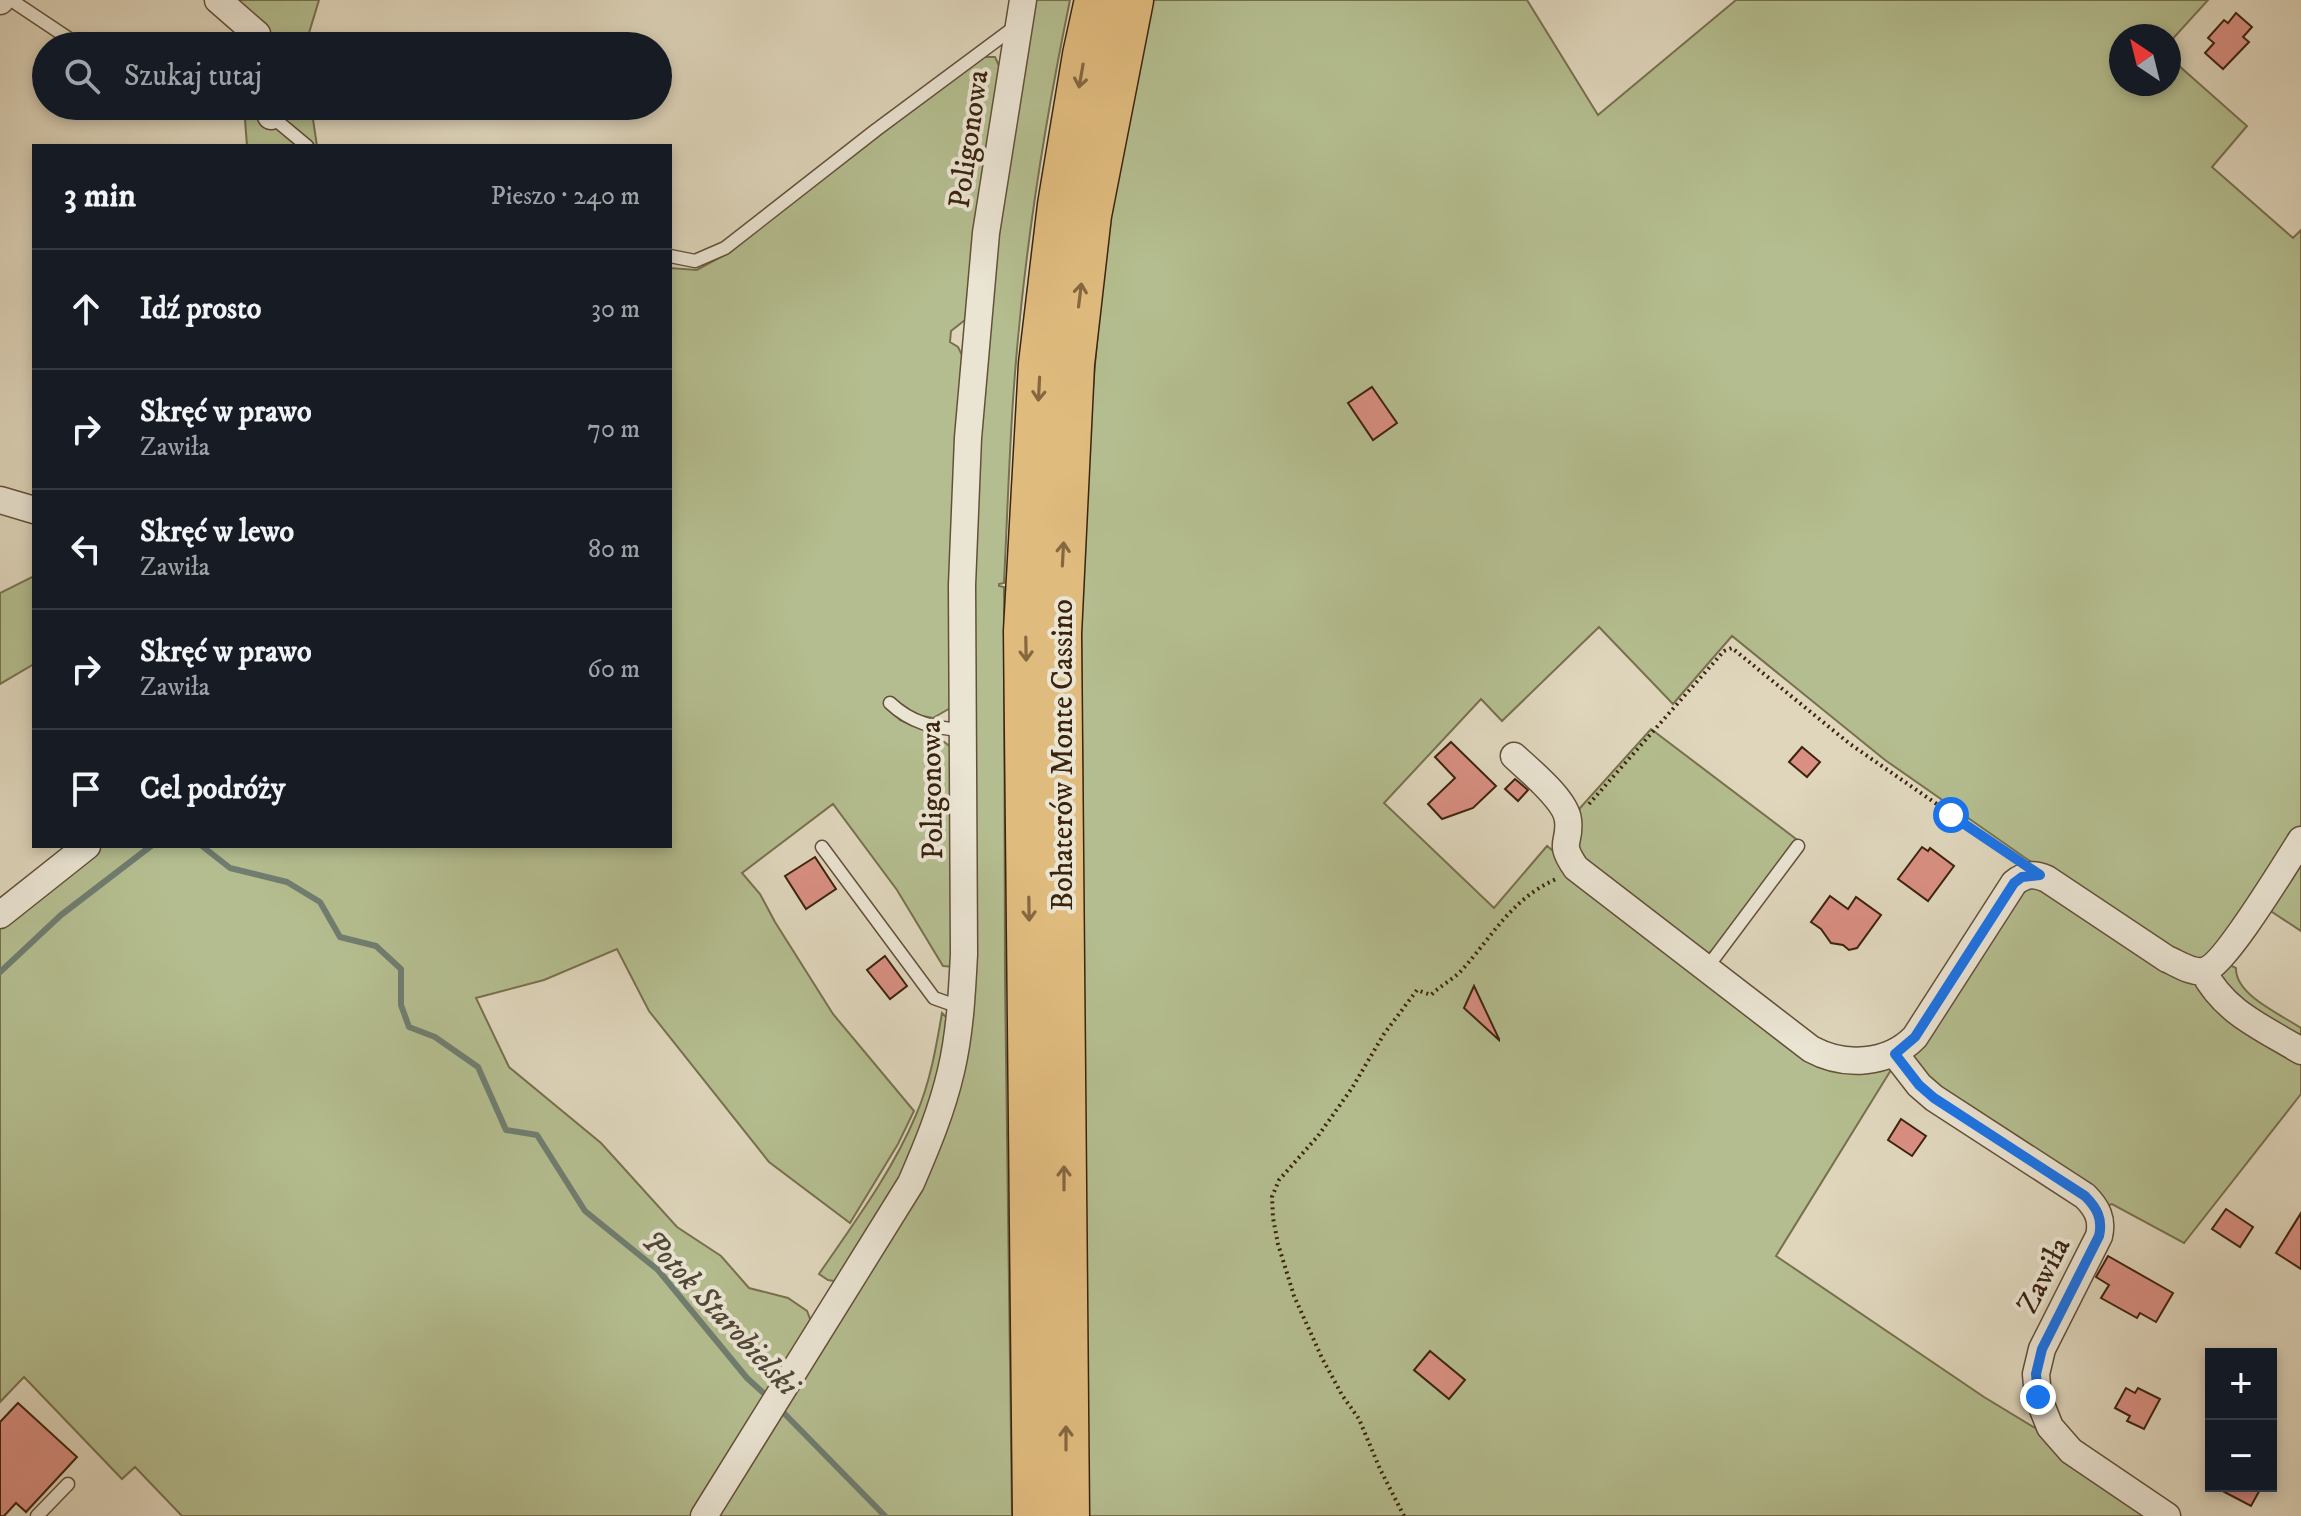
<!DOCTYPE html>
<html lang="pl">
<head>
<meta charset="utf-8">
<style>
  :root { --surface:#171b24; --page:#242831; --text:#f1f3f6; --muted:#9ea1a6; --line:#363941 }
  body { margin:0; font-family:"IM FELL DW Pica",serif; background:var(--page); color:var(--text) }
  .controls { position:absolute; right:24px; bottom:24px; display:grid; overflow:hidden; border-radius:0px; box-shadow:0 4px 12px #0003 }
  .controls button { width:72px; height:72px; display:grid; place-items:center; padding:0; border:0; border-bottom:2px solid var(--line); background:var(--surface); color:var(--text); font:40px sans-serif }
  .compass { position:absolute; left:2109px; top:24px; width:72px; height:72px; border-radius:50%; background:var(--surface); box-shadow:0 4px 12px #0003; rotate:325deg }
  .stop { position:absolute; width:24px; height:24px; margin:-18px; border:6px solid #1a73e8; border-radius:50%; background:#fff }
  .stop.end { background:#1a73e8; border-color:#fff; box-shadow:0 2px 8px #0008 }
  .list { margin:0; padding:0; list-style:none }
  h2 { display:flex; justify-content:space-between; align-items:center; height:104px; margin:0; padding:0 32px; font-size:34px }
  h2 small { font-size:26px; font-weight:400; color:var(--muted) }
  .list li { display:grid; grid-template-columns:52px 1fr auto; gap:24px; align-items:center; box-sizing:border-box; height:120px; padding:0 32px; border-top:2px solid var(--line) }
  .list b { display:block; font-size:30px; white-space:nowrap }
  .list p { margin:0; font-size:26px; white-space:nowrap; color:var(--muted) }
  .list em { font-size:26px; font-style:normal; color:var(--muted) }
  .icon { flex:none; width:44px; height:44px; fill:none; stroke:currentColor; stroke-width:2; stroke-linecap:round; stroke-linejoin:round }
  .map { position:relative; flex:none; width:2301px; height:1516px; overflow:hidden }
  .search { position:absolute; background:var(--surface); box-shadow:0 4px 12px #0003; left:32px; top:32px; width:640px; height:88px; display:flex; align-items:center; gap:20px; box-sizing:border-box; padding:0 28px; border-radius:44px; color:var(--muted); font-size:30px }
  .panel { position:absolute; background:var(--surface); box-shadow:0 4px 12px #0003; left:32px; top:144px; width:640px; height:704px; border-radius:0px }
  .map>svg:first-child { display:block }
</style>
</head>
<body>
<div class="map">
<svg width="2301" height="1516" viewBox="0 0 2301 1516">
  <rect width="100%" height="100%" fill="#dfd6bc"/>
  <filter id="stains"><feTurbulence type="fractalNoise" baseFrequency=".0025" numOctaves="4"/><feColorMatrix values="0 0 0 0 .2 0 0 0 0 .09 0 0 0 0 .02 0 0 0 .5 -.17"/></filter>
  <radialGradient id="worn" r=".72"><stop offset=".6" stop-color="#630" stop-opacity="0"/><stop offset="1" stop-color="#630" stop-opacity=".3"/></radialGradient>
  <path fill="#b4bd8f" stroke="#78704e" stroke-width="2" d="M230,0h89l-14,46h-66z
    M1031,0h39c-27,131 -48,266 -57,400 -4,61 -6,122 -9,183l-5,1v2l5,1 1,390 7,539h-298l228,-385 29,-354 6,-338 36,-339z
    M1147,0h380l71,115 138,-115h472l-39,43v-7h-48v48h48v-27l78,69 -35,41 81,71 8,-8v600l-96,130 -35,-6 -146,-97 -139,-97 -153,-124 -59,68 -74,-77 -97,94 -21,-22 -97,104 110,105 53,-62 201,161 143,63 -115,186 208,141 61,37 114,82h-1071l-7,-918 4,-116 21,-247z
    M981,57h14l5,11 -35,252 -14,11 -1,11 8,5 6,12 -12,348 -19,11 -16,-3 -25,-17 -6,8 14,14 34,14 18,14 3,219 -12,-1 -46,-76 -64,-86 -91,69 18,21 15,28 58,92 81,97 -16,33 -48,79 -81,-61 -120,-151 -32,-62 -73,31 -68,18 33,69 92,76 76,84 44,29 28,32 39,10 19,13 5,13 -120,192h-510l-47,-49 -13,12 -98,-102 -24,25v-481l93,-75h577v-578l27,2 31,-17 46,-39z
    M244,106h67l6,40h-70z
    M34,576v88l-34,20v-91z
    M1651,729l145,110 -83,111 -11,8 -122,-95 -10,-19 10,-36z
    M2301,849v82l-38,-25z
    M2034,884l161,94 106,80v36l-117,149 -72,-39 -9,3 -166,-113 -26,-32 2,-8 103,-160z
    M2226,963l10,5c-1,27 44,46 65,60v18l-68,-42 -15,-32z
    M942,1013l5,5 -6,56 -38,100 -63,108 -12,-2 -9,-6c35,-51 73,-102 97,-159 14,-32 20,-67 26,-102z"/>
  <g fill="none" stroke-linecap="round" stroke-linejoin="round">
    <path stroke="#707d70" stroke-width="6" d="M202,846l28,22 57,14 33,20 20,35 36,9 25,23v36l8,22 26,10 43,30 28,63 31,5 48,76 73,59 89,108 23,21
      M0,972l61,-57 90,-69
      M778,1407l107,109"/>
  </g>
  <path fill="#d98f82" stroke="#3b230e" stroke-width="2" d="M2236,13l16,14 -9,10 6,5 -26,27 -18,-16 9,-10 -6,-5 16,-18 4,3z
    M1372,387l25,36 -24,17 -25,-37z
    M1451,742l45,44 -23,22 -31,11 -14,-15 27,-26 -20,-21z
    M1802,747l18,15 -13,15 -18,-15z
    M1515,779l13,11 -10,11 -13,-12z
    M1922,847l6,4 2,-3 24,18 -26,35 -30,-22z
    M815,857l21,32 -30,20 -21,-33z
    M1830,896l18,13 8,-12 25,18 -24,33 -8,2 -6,-5 -12,-2 -10,-14 -10,-7z
    M885,956l22,30 -17,13 -23,-29z
    M1474,986l25,53v1l-35,-32z
    M1901,1119l25,17 -14,20 -24,-16z
    M2226,1209l27,18 -13,20 -28,-18z
    M2301,1213v56l-25,-16z
    M2108,1256l65,37 -17,29 -16,-9 -3,5 -36,-20 8,-13 -13,-8z
    M1430,1351l35,29 -16,19 -35,-29z
    M2126,1388l9,5 3,-5 22,11 -16,30 -17,-8 3,-5 -15,-8z
    M18,1403l59,54 -51,55 -10,-9 -12,13h-4v-94z
    M2213,1486h49l-11,20z"/>
  <g fill="none" stroke-linecap="round" stroke-linejoin="round">
    <g stroke="#64503a" stroke-width="15">
      <path id="lane" d="M11,0l69,46
        M271,116l36,30
        M670,256l25,5 30,-13 151,-118 140,-104
        M890,703c21,20 44,25 72,27
        M822,847l112,151 28,10
        M1706,969l92,-123
        M37,1516l31,-32"/>
    </g>
    <g stroke="#64503a" stroke-width="29">
      <path id="street" d="M218,0l39,34v12
        M0,1l1,-1
        M266,106l5,10
        M0,500l34,10
        M1514,756c15,14 52,44 54,64 3,24 -11,21 8,48l235,181c33,18 77,16 104,-12l99,-154c11,-9 20,-10 33,-4l120,80c10,4 24,14 36,12 21,-4 83,-108 98,-131
        M0,915l87,-69
        M2203,971c22,42 59,56 98,80
        M1895,1054l24,31 15,13 151,98c12,12 18,23 14,40l-57,113 -6,25 2,23 12,30 21,24 96,65
        M704,1516l207,-333c16,-37 31,-73 40,-112 9,-38 11,-78 13,-117l-2,-369 6,-147 18,-205 37,-233"/>
    </g>
    <g stroke="#3b230e" stroke-width="47">
      <path id="highway" d="M1035,1516l-9,-885 15,-267 19,-159 25,-150 12,-55
        M1067,1516l-8,-882 13,-270 17,-149 42,-215"/>
    </g>
    <path stroke="#3b230e" stroke-width="4" stroke-dasharray="2 4" stroke-linecap="butt" d="M1589,804l135,-153 8,-3 118,96 162,112
      M1404,1516l-24,-47 -21,-50 -17,-24 -20,-37 -28,-62 -16,-52 -5,-26 -1,-21 7,-17 39,-44 34,-48 32,-54 33,-44 14,5c9,-9 21,-15 30,-24 32,-35 49,-71 95,-92"/>
    <use href="#lane" stroke="#eae4d3" stroke-width="12"/>
    <use href="#street" stroke="#eae4d3" stroke-width="26"/>
    <use href="#highway" stroke="#e0bb7e" stroke-width="44"/>
  </g>
  <defs><path id="oneway-shaft" d="M-6 0H5M1.5-3L5.5 0L1.5 3" fill="none" stroke-width="1.6" stroke-linecap="round" stroke-linejoin="round" transform="scale(2)"/></defs>
  <g stroke="#856740">
    <use href="#oneway-shaft" transform="translate(1081 76) rotate(100)"/>
    <use href="#oneway-shaft" transform="translate(1080 295) rotate(-83)"/>
    <use href="#oneway-shaft" transform="translate(1039 389) rotate(93)"/>
    <use href="#oneway-shaft" transform="translate(1063 554) rotate(-87)"/>
    <use href="#oneway-shaft" transform="translate(1026 649) rotate(89)"/>
    <use href="#oneway-shaft" transform="translate(1029 909) rotate(89)"/>
    <use href="#oneway-shaft" transform="translate(1064 1178) rotate(-90)"/>
    <use href="#oneway-shaft" transform="translate(1066 1438) rotate(-90)"/>
  </g>
  <g fill="none" stroke-linecap="round" stroke-linejoin="round">
    <path stroke="#1a73e8" stroke-width="10" d="M1951,815l89,60 -18,2 -8,6 -99,154 -20,17 24,31 15,13 151,98c12,12 18,23 14,40l-57,113 -6,25 2,23"/>
  </g>
  <g text-anchor="middle" stroke-width="8" stroke-linejoin="round" paint-order="stroke">
    <g font-size="30" fill="#3b230e" stroke="#eae4d3">
      <text transform="translate(968 139) rotate(-82)" y="10">Poligonowa</text>
      <text transform="translate(1062 755) rotate(-90)" y="10">Bohaterów Monte Cassino</text>
      <text transform="translate(931 790) rotate(-91)" y="10">Poligonowa</text>
      <text transform="translate(2043 1275) rotate(-63)" y="10">Zawiła</text>
    </g>
    <g font-size="32" font-style="italic" fill="#514837" stroke="#eae4d3">
      <text transform="translate(721 1312) rotate(47)" y="11">Potok Starobielski</text>
    </g>
  </g>
  <rect width="100%" height="100%" filter="url(#stains)"/>
  <rect width="100%" height="100%" fill="url(#worn)"/>
</svg>
<div class="controls">
<button>+</button>
<button>−</button>
</div>
<svg class="compass" viewBox="-18 -18 36 36"><path d="M0-13l5 13h-10z" fill="#e53935"/><path d="M0 13l5-13h-10z" fill="#9ea1a6"/></svg>
<div class="stop" style="left:1951px;top:815px"></div>
<div class="stop end" style="left:2038px;top:1397px"></div>
<div class="search"><svg class="icon" aria-label="search" viewBox="0 0 24 24"><circle cx="10" cy="10" r="6"/><path d="M15 15l6 6"/></svg>Szukaj tutaj</div>
<section class="panel">
<h2>3 min<small>Pieszo · 240 m</small></h2>
<ul class="list">
<li><svg class="icon" aria-label="ahead" viewBox="0 0 24 24"><path d="M12 20V5M6 11l6-6 6 6"/></svg><div><b>Idź prosto</b></div><em>30 m</em></li>
<li><svg class="icon" aria-label="right" viewBox="0 0 24 24"><path d="M7 20v-9h11M14 6l5 5-5 5"/></svg><div><b>Skręć w prawo</b><p>Zawiła</p></div><em>70 m</em></li>
<li><svg class="icon" aria-label="left" viewBox="0 0 24 24"><path d="M17 20v-9H6M10 6l-5 5 5 5"/></svg><div><b>Skręć w lewo</b><p>Zawiła</p></div><em>80 m</em></li>
<li><svg class="icon" aria-label="right" viewBox="0 0 24 24"><path d="M7 20v-9h11M14 6l5 5-5 5"/></svg><div><b>Skręć w prawo</b><p>Zawiła</p></div><em>60 m</em></li>
<li><svg class="icon" aria-label="arrive" viewBox="0 0 24 24"><path d="M6 21V4h12l-3 4 3 4H6"/></svg><div><b>Cel podróży</b></div></li>
</ul>
</section>
</div>
</body>
</html>
